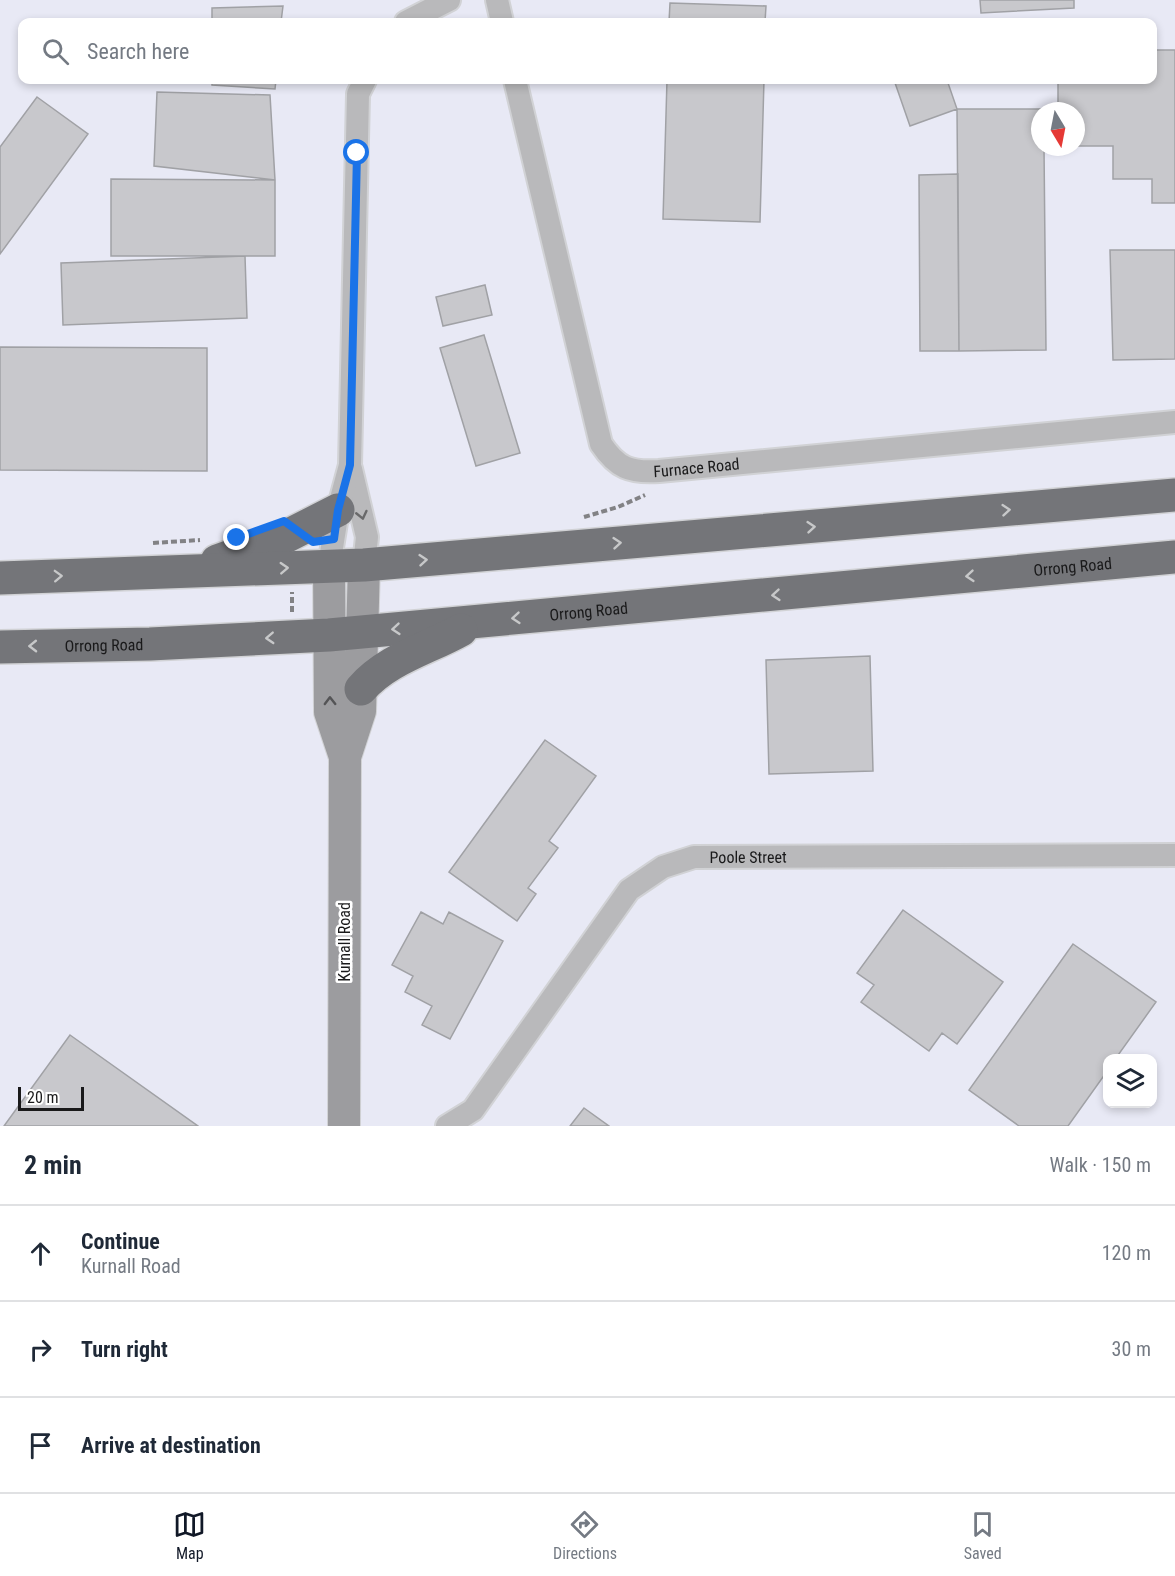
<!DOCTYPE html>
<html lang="en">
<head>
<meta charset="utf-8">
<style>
  :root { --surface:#fff; --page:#f2f2f3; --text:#1f2937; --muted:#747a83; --line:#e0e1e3; --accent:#111827 }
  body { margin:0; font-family:"Roboto Condensed",sans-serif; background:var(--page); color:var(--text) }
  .controls { position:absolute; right:18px; bottom:18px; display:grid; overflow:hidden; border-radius:12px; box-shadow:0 3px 9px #0003 }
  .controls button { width:54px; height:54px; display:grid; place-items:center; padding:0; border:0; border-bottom:2px solid var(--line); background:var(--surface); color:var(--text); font:30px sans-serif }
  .compass { position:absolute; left:1031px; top:102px; width:54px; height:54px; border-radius:50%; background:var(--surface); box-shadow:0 3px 9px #0003; rotate:170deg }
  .scale { position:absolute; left:18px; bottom:15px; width:66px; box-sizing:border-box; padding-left:6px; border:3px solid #19191a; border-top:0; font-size:16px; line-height:21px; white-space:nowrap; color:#19191a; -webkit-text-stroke:4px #fff; paint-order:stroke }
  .stop { position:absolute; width:18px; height:18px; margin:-14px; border:4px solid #1a73e8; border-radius:50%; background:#fff }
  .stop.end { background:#1a73e8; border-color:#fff; box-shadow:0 2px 6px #0008 }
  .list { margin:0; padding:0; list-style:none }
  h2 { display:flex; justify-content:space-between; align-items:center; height:78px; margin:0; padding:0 24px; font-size:26px }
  h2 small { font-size:20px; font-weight:400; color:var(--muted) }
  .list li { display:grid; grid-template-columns:39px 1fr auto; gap:18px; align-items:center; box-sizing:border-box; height:96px; padding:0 24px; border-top:2px solid var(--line) }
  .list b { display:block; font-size:22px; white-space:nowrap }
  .list p { margin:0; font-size:20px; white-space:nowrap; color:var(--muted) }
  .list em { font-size:20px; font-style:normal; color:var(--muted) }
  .icon { flex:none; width:33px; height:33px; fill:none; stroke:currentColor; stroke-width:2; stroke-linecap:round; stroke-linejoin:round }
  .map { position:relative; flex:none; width:1175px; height:1126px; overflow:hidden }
  .search { position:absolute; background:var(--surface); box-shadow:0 3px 9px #0003; left:18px; right:18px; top:18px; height:66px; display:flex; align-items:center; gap:15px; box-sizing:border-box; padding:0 21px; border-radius:12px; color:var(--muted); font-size:22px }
  .sheet { height:366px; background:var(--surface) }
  nav { display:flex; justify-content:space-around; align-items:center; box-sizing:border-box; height:84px; border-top:2px solid var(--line); background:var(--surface); font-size:16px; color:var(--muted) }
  nav a { display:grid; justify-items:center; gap:3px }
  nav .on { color:var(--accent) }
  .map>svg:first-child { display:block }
</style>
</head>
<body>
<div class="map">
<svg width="1175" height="1126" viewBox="0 0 1175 1126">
  <rect width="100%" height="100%" fill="#f4f5f9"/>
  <path fill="#e8e9f5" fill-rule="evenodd" d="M0,0h1175v1126h-1175zM22,22h1130v58h-1130zM1040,111h36v36h-36zM1108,1058h44v46h-44z"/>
  <path fill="#c8c8cc" stroke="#a0a1a5" stroke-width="1.5" d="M980,0h94v8l-93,5z
    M670,3l96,3 -1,16h-96z
    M283,6l-2,16h-69v-14z
    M1152,50h23v153h-23v-24h-39v-33h-37v-35h-18v-31h94z
    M212,80h64l-1,9 -63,-4z
    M667,80h97l-4,142 -97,-3z
    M894,80h53l10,29 -47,17z
    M157,92l113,3 5,85 -121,-14z
    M37,97l51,37 -88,120v-107z
    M957,109h87v2h-4v36h4l2,203 -87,1z
    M958,174l1,177h-39l-1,-176z
    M111,179l164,1v76h-164z
    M1110,250h65v109l-62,1z
    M245,256l2,62 -184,7 -2,-62z
    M485,285l7,30 -49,11 -7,-29z
    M484,335l36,118 -44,13 -36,-118z
    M0,347l207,1v123l-207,-1z
    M870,656l3,115 -104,3 -3,-114z
    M545,740l51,36 -47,65 9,7 -30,40 8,6 -19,27 -68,-49z
    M903,910l100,72 -46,62 -15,-11 -13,18 -68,-49 13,-17 -17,-12z
    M421,912l22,12 6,-12 54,29 -53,98 -28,-14 10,-19 -27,-14 8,-16 -21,-11z
    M1073,944l83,58 -40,56h-8v12l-40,56h-49l-50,-36z
    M70,1035l128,91h-194z
    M584,1108l25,18h-39z"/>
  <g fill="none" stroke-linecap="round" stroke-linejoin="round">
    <g stroke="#d1d2d5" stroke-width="26">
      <g id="street">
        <path d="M497,0l5,22"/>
        <path d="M406,22l43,-22"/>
        <path id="s1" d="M515,80l86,364c16,24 29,29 58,27l516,-49"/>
        <path d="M351,469l16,68 -3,28"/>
        <path d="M329,566l9,-56 12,-45 8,-371 7,-14"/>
        <path id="s2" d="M447,1126l26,-16 156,-220 34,-23 31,-10 481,-2"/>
      </g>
    </g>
    <g stroke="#d1d2d5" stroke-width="34">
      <path id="secondary" d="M329,566l1,146 15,45 -1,369
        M345,757l15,-46 4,-146"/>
    </g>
    <g stroke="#d1d2d5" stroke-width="36">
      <g id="highway">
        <path d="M217,561l70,-25 51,-26"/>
        <path d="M0,578l364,-13 811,-70"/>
        <path id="s3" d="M0,647l150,-3 179,-9 846,-78"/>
        <path d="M361,689c26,-30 66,-40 100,-59"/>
      </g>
    </g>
    <path stroke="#828285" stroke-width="4" stroke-dasharray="6 3" stroke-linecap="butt" d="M584,517l34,-10 27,-12
      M153,543l47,-3
      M292,612v-20"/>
    <use href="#street" stroke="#b9b9bb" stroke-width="22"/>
    <use href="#secondary" stroke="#9c9c9f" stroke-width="32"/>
    <use href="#highway" stroke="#747579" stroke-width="33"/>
  </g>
  <defs><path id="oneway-chevron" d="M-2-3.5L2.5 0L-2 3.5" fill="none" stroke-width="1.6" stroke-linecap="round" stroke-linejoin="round" transform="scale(1.5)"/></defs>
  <g stroke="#c7c8c9">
    <use href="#oneway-chevron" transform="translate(1006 510) rotate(-5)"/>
    <use href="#oneway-chevron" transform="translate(811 527) rotate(-5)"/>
    <use href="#oneway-chevron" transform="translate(617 543) rotate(-5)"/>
    <use href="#oneway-chevron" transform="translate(423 560) rotate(-5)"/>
    <use href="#oneway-chevron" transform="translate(284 568) rotate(-3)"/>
    <use href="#oneway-chevron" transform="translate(58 576) rotate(-2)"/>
    <use href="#oneway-chevron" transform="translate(970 576) rotate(175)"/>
    <use href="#oneway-chevron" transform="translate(776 595) rotate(175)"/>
    <use href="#oneway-chevron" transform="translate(516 618) rotate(175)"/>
    <use href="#oneway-chevron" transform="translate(396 629) rotate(175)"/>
    <use href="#oneway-chevron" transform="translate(270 638) rotate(177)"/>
    <use href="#oneway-chevron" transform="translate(33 646) rotate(179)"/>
  </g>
  <use stroke="#69696a" href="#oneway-chevron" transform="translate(362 515) rotate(77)"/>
  <use stroke="#545456" href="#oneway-chevron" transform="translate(330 701) rotate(-91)"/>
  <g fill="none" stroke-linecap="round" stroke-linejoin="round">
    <path stroke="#1a73e8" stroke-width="8" d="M237,538l47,-17 29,21 21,-3 4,-29 12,-45 7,-312"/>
  </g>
  <g text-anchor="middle" stroke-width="5" stroke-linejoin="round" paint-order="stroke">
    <g font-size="16" fill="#19191a" stroke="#fff">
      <text dy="6" stroke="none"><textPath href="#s1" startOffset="480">Furnace Road</textPath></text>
      <text dy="6" stroke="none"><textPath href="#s3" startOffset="1076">Orrong Road</textPath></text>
      <text dy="6" stroke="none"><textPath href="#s3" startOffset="590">Orrong Road</textPath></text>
      <text dy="6" stroke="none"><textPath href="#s3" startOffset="104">Orrong Road</textPath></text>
      <text dy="6" stroke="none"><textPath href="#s2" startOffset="428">Poole Street</textPath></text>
      <text transform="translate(344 942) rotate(-90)" y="6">Kurnall Road</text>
    </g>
  </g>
</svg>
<div class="controls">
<button><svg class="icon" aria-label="layers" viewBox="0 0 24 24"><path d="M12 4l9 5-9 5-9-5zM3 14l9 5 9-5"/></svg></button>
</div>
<svg class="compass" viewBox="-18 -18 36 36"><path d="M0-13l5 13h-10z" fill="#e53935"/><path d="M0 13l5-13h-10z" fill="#747a83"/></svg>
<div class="scale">20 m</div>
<div class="stop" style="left:357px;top:153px"></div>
<div class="stop end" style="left:237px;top:538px"></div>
<div class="search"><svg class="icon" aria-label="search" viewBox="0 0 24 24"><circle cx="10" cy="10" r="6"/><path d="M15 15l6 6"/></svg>Search here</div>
</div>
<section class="sheet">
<h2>2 min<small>Walk · 150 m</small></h2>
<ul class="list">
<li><svg class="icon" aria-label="ahead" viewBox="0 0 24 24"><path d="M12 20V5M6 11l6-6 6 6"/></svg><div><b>Continue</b><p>Kurnall Road</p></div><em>120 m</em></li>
<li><svg class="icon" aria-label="right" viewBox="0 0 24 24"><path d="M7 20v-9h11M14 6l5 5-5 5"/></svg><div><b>Turn right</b></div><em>30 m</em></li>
<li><svg class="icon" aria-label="arrive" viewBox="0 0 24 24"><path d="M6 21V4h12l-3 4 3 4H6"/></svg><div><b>Arrive at destination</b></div></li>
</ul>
</section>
<nav>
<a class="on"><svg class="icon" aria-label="map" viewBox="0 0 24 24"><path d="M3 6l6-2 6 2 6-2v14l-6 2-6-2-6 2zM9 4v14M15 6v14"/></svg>Map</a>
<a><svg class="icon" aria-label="directions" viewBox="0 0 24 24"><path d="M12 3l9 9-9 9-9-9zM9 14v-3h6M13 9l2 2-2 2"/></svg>Directions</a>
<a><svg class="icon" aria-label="saved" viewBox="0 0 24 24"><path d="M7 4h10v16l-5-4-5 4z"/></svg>Saved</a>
</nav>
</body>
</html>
